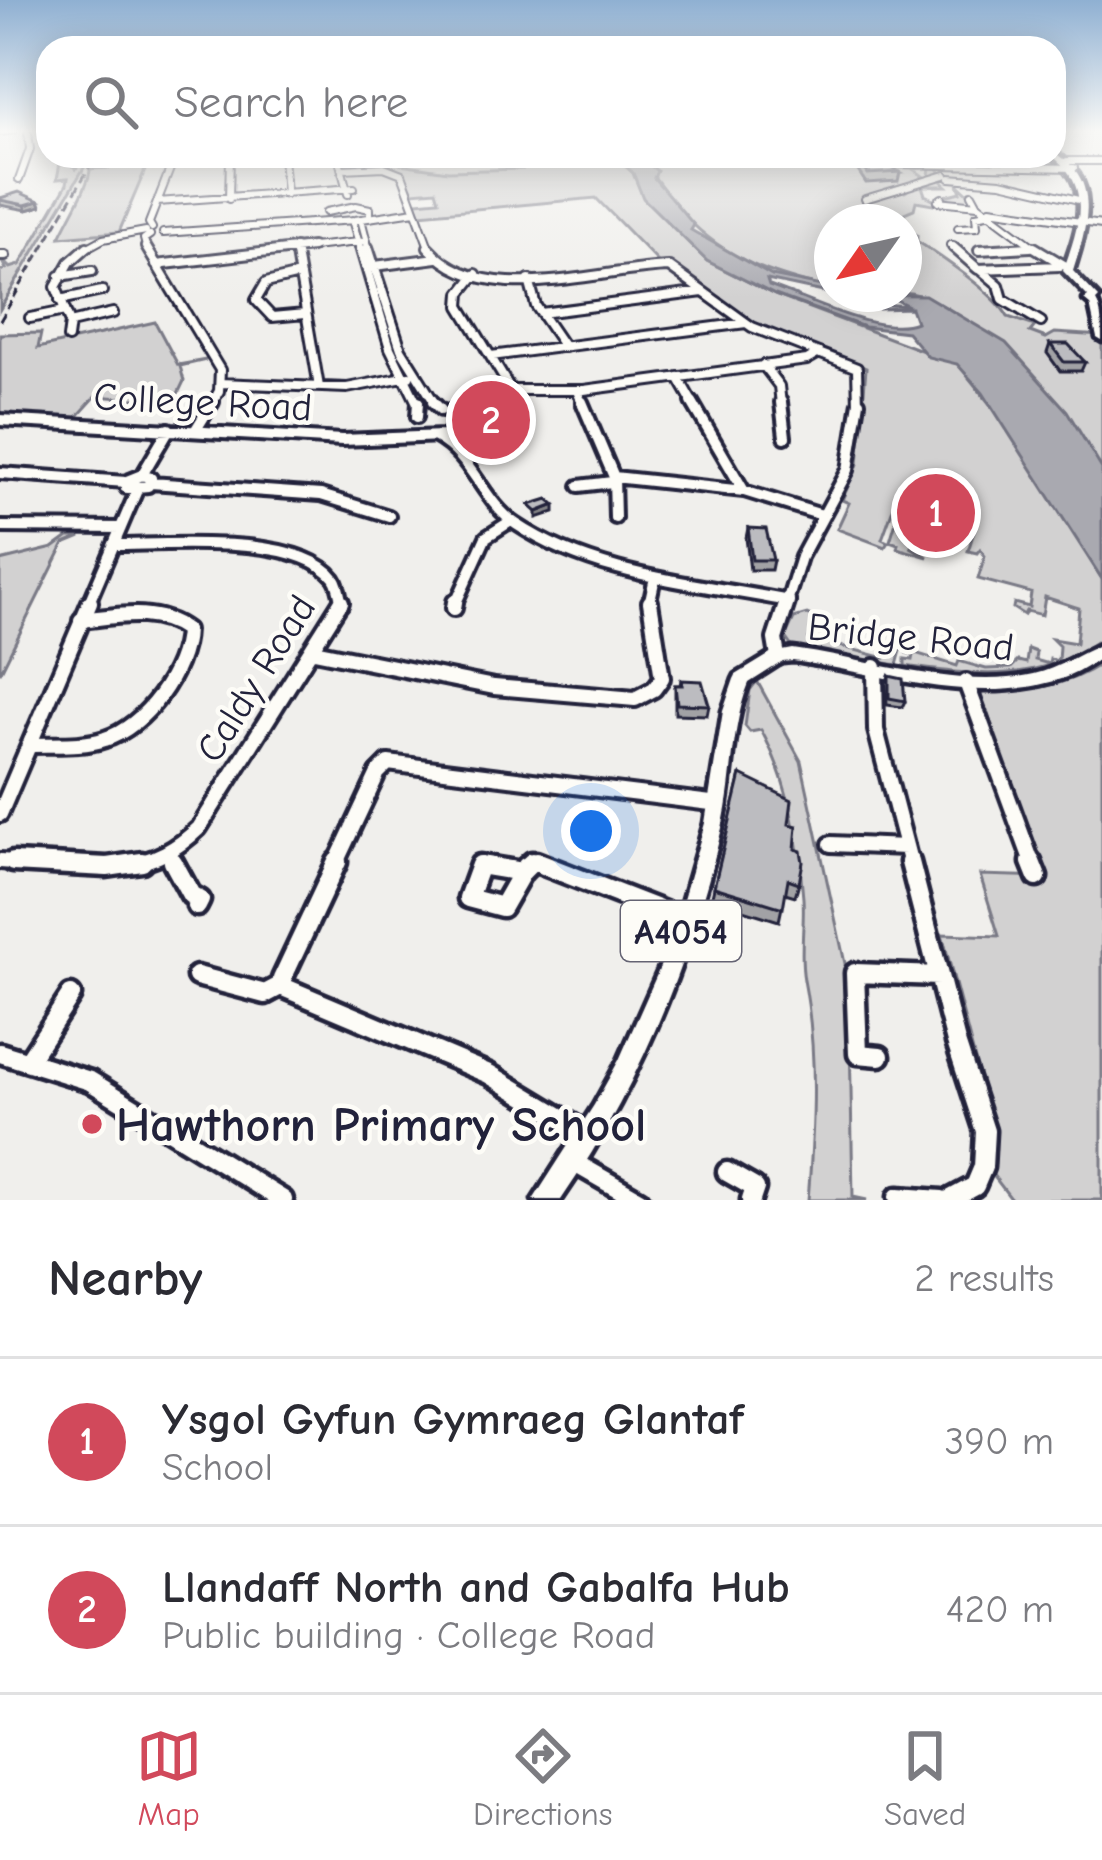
<!DOCTYPE html>
<html lang="en">
<head>
<meta charset="utf-8">
<style>
  :root { --surface:#fff; --page:#f7f7f7; --text:#2b2b33; --muted:#7c7c81; --line:#e1e1e2; --accent:#d1495b }
  body { margin:0; font-family:"Comic Neue",sans-serif; background:var(--page); color:var(--text) }
  .compass { position:absolute; left:814px; top:204px; width:108px; height:108px; border-radius:50%; background:var(--surface); box-shadow:0 6px 30px #0003; rotate:236deg }
  .you { position:absolute; left:591px; top:831px; width:42px; height:42px; margin:-30px; border:9px solid #fff; border-radius:50%; background:#1a73e8; box-shadow:0 0 0 18px #1a73e833 }
  .badge { display:grid; place-items:center; width:78px; height:78px; border-radius:50%; background:var(--accent); color:#fff; font-size:39px; font-weight:700 }
  .pin { position:absolute; translate:-50% -50%; border:6px solid #fff; box-shadow:0 3px 12px #0006 }
  .list { margin:0; padding:0; list-style:none }
  h2 { display:flex; justify-content:space-between; align-items:center; height:156px; margin:0; padding:0 48px; font-size:51px }
  h2 small { font-size:39px; font-weight:400; color:var(--muted) }
  .list li { display:grid; grid-template-columns:78px 1fr auto; gap:36px; align-items:center; box-sizing:border-box; height:168px; padding:0 48px; border-top:3px solid var(--line) }
  .list b { display:block; font-size:45px; white-space:nowrap }
  .list p { margin:0; font-size:39px; white-space:nowrap; color:var(--muted) }
  .list em { font-size:39px; font-style:normal; color:var(--muted) }
  .icon { flex:none; width:66px; height:66px; fill:none; stroke:currentColor; stroke-width:2; stroke-linecap:round; stroke-linejoin:round }
  .map { position:relative; flex:none; width:1102px; height:1200px; overflow:hidden }
  .search { position:absolute; background:var(--surface); box-shadow:0 6px 30px #0003; left:36px; right:36px; top:36px; height:132px; display:flex; align-items:center; gap:30px; box-sizing:border-box; padding:0 42px; border-radius:36px; color:var(--muted); font-size:45px }
  .sheet { height:492px; background:var(--surface) }
  nav { display:flex; justify-content:space-around; align-items:center; box-sizing:border-box; height:168px; border-top:3px solid var(--line); background:var(--surface); font-size:33px; color:var(--muted) }
  nav a { display:grid; justify-items:center; gap:6px }
  nav .on { color:var(--accent) }
  .map>svg:first-child { display:block }
</style>
</head>
<body>
<div class="map">
<svg width="1102" height="1200" viewBox="0 0 1102 1200">
  <rect width="100%" height="100%" fill="#f0efec"/>
  <filter id="ink" filterUnits="userSpaceOnUse"><feTurbulence type="fractalNoise" baseFrequency=".00833" numOctaves="2"/><feDisplacementMap in="SourceGraphic" scale="24" xChannelSelector="R" yChannelSelector="G"/><feConvolveMatrix kernelMatrix="1 2 1 2 8 2 1 2 1" color-interpolation-filters="sRGB"/></filter>
  <g filter="url(#ink)">
    <path fill="#d2d1d1" stroke="#7a7a86" stroke-width="3" d="M84,156h7l-91,153v-38l6,-2 -6,-11 10,10 10,-3 47,-81 1,-6 -11,1 3,-16h10l6,6z
      M115,156h36l-32,76 -59,5c8,-18 30,-53 30,-68l19,-1z
      M410,156l-10,2v6l48,7 76,-2 -13,-2 -9,-11h112l19,17 11,26 63,62 68,34 183,69 51,64 93,151v59c-62,46 -124,38 -197,28v-7l8,1 1,-5 -7,-2 3,-6 5,6 42,13 2,-5 27,8 25,-1 7,-7 8,2 2,-14 8,3 -1,8 14,4 1,-5 8,2 1,-15 -7,-7 24,4 3,-35 -34,-11 -3,18 -16,-4 -2,4 -11,-7 1,-5 15,4 2,-14 -53,-14 7,-23 -5,-7 -3,4 -9,-2 7,-23 -39,-9 34,6 4,-16 -27,-8 -3,9 -5,-1 3,-13 -5,-1 -2,8 -10,-2 -14,46 17,10 -31,-9 1,-4 -8,-3 14,-46h-6l-16,44 6,3 -3,5 -48,-18 12,-26 -7,-3 16,-36 8,-96 -116,-46 -71,-52 -19,-6 -64,-66 -176,16 -4,-12 23,-2 -3,-10 -23,2 -9,-20 -49,-6 -4,-9z
      M655,156h189l-3,5 7,4 74,3 -9,1 10,7 -21,14 3,2 24,-16 1,-9 7,-1 4,8 -4,3 10,9h-25l3,9 8,4 28,-7 -3,-8 17,16 -23,3 -12,-6 -7,2 6,6 -23,-4 -2,8 -10,4 -1,9h-71v67c-66,-14 -115,-34 -156,-83 -13,-16 -22,-32 -38,-49z
      M904,228l13,7v6c24,16 78,52 91,76l27,9 -5,6 16,6 9,-5 47,3v137c-46,-65 -69,-112 -138,-154 -20,-13 -36,-24 -60,-27z
      M155,322l23,43 28,-5 -26,6 4,15 -10,21 -78,-6 -20,22 -7,1 -69,-3v-82l41,-1 -3,15z
      M68,537h13l-17,7 -64,129v-112l53,-13z
      M807,614l8,4 -6,20 76,20 5,-13 8,-2 4,4 -5,18 -105,-18 -7,-10 9,-19z
      M1102,663v537h-90l-20,-26 3,-38 -53,-202 57,2 -19,-61 65,2 -40,-97 -26,-83 4,-5c43,-1 82,-4 119,-29z
      M757,681l44,80 48,221 4,215 14,3h-59c6,-73 10,-148 -4,-220 -5,-26 1,-56 -1,-82 -5,-58 -14,-118 -42,-168l-11,2 -5,-6 5,-36z"/>
    <path fill="#a9a9b0" stroke="#737381" stroke-width="3" fill-rule="evenodd" d="M614,156h26l17,15 -3,7 40,47 -3,5 81,46 60,12v6l93,1 81,48 61,68 35,58v110l-119,-186 -26,-29 -29,-7 -21,-25 -43,-5 -89,-32 -68,-34 -64,-63 -10,-25zM767,280l89,19h38l15,7 -59,-4 29,7 32,-1 5,14c-36,15 -109,-24 -147,-36z"/>
    <g fill="none" stroke-linecap="round" stroke-linejoin="round">
      <g stroke="#22223b" stroke-width="10">
        <path id="minor-far4" d="M0,132l14,-2
          M283,156l3,38
          M338,156l10,38
          M1067,161h35
          M852,163l222,5
          M342,169l42,-2 18,7 28,76
          M950,178l51,4 82,19
          M19,180l11,-31 -2,-16
          M972,194l6,11 60,45
          M942,198l-4,3 40,4
          M229,199l1,-43
          M865,199l80,-24
          M157,202l197,-14
          M990,209l112,16
          M326,212l30,-6 14,3v6
          M361,219l8,31
          M352,220l9,30
          M152,228l-3,-5 26,-67
          M958,228l19,-1 -1,-11 16,-3
          M163,233l192,-13 60,-9
          M950,245l6,5
          M83,250l20,-11 43,-8
          M147,250l-3,-11 6,-4
          M285,250l82,-9
          M979,250l56,-3"/>
      </g>
      <g stroke="#22223b" stroke-width="14">
        <path id="minor-far3" d="M146,247l74,123 -1,21 -8,14
          M360,247l30,101 28,57
          M368,247l33,102 35,56
          M428,247c55,64 169,22 241,20l83,60 105,41 1,37
          M953,247l25,22 82,-3
          M1034,247l35,21
          M295,248l24,139
          M979,250l51,-3
          M0,256h5
          M156,265l156,-18
          M367,267l70,-9
          M980,269l19,16 4,14 38,23
          M476,274l-15,19 -1,13 51,84
          M299,275l-33,8 -10,17 16,17 33,-3
          M60,276l32,-5
          M529,280l7,26 28,41
          M60,300l42,-9
          M541,313l162,-21
          M30,318l35,-7
          M70,323l43,-10
          M68,338l2,-15 -14,-36 14,-25 17,-15
          M491,356l255,-33
          M763,365l16,21 2,19
          M678,377l16,28
          M220,383l127,5 62,-12
          M577,391l6,14
          M467,405l42,-15h75l223,-30 12,-7"/>
      </g>
      <g stroke="#22223b" stroke-width="18">
        <path id="minor-far2" d="M433,402l8,8
          M582,402l32,75 1,41
          M692,402l52,89
          M781,402l4,35
          M450,411l26,-9
          M417,417l1,-15
          M0,420l342,20 101,-4 15,-5 5,-8
          M195,431l18,-29
          M436,437c37,20 46,64 80,87 79,53 182,59 273,77
          M0,473l126,9
          M142,475l9,3 -3,8 -22,2 1,-7z
          M142,475l27,-46
          M614,477l130,14 78,24
          M151,483l170,12 68,21
          M579,486l33,-4
          M0,527l121,1
          M114,545c53,0 184,-12 220,33 5,7 6,19 8,27
          M88,605l49,-115
          M455,605l31,-68 25,-16
          M649,605l6,-28
          M786,605l15,-48 47,-87 11,-68"/>
      </g>
      <g stroke="#22223b" stroke-width="22">
        <path id="minor-far1" d="M454,608l1,-6
          M314,651l180,36 141,12 19,-10 8,-11 -12,-76
          M778,657l-3,-18 12,-37
          M875,667l1,63 35,135
          M966,682l67,183
          M30,745c24,-1 52,2 75,-6 40,-12 80,-68 81,-109 -31,-23 -69,-14 -105,-10
          M0,814l90,-212
          M831,844l75,3
          M169,854l6,11
          M0,861l53,4
          M125,865c31,-4 52,-16 74,-37l142,-226
          M335,865l43,-92 10,-10 331,41
          M525,865l9,-4 10,4"/>
      </g>
      <g stroke="#22223b" stroke-width="27">
        <path id="minor" d="M13,862l94,5 35,-5
          M173,862l18,33 9,5 -3,6
          M337,862l-55,117 1,8 206,87 101,61
          M536,862l149,58
          M910,862l46,180 29,89 -2,36 -8,19 -26,14
          M1031,862l6,15
          M480,865l42,7 -20,35 -34,-9z
          M522,872l10,-10
          M197,976l68,18 17,-9
          M0,1053l90,28 193,119
          M880,1056l-22,-2 -3,-81 84,3
          M28,1061l43,-66
          M573,1162l66,38
          M727,1172l28,16 -4,12
          M898,1197l44,3"/>
      </g>
      <g stroke="#22223b" stroke-width="9">
        <path id="major" d="M1054,152c48,28 33,74 19,119l26,27 -3,3c6,10 6,27 6,40l-5,-3 -7,-33 -6,-5 4,-3 -25,-26c15,-42 31,-84 -11,-115z
          M1102,644v13c-11,7 -21,14 -33,19 -89,34 -186,-3 -276,-15l-11,1 -33,21c-19,46 -15,97 -27,145 -32,133 -83,259 -161,372h-28l61,-95 25,-45 39,-88 18,-49 29,-100 18,-112 11,-32 2,-4 36,-22 21,-4c75,10 166,42 241,25 25,-6 44,-20 68,-30z"/>
      </g>
      <use href="#minor-far4" stroke="#fdfcf7" stroke-width="6"/>
      <use href="#minor-far3" stroke="#fdfcf7" stroke-width="8"/>
      <use href="#minor-far2" stroke="#fdfcf7" stroke-width="10"/>
      <use href="#minor-far1" stroke="#fdfcf7" stroke-width="14"/>
      <use href="#minor" stroke="#fdfcf7" stroke-width="18"/>
      <use href="#major" fill="#fdfcf7" fill-rule="evenodd"/>
      <path stroke="#22223b" stroke-width="3" stroke-dasharray="9 4.5" stroke-linecap="butt" d="M0,321l96,-165"/>
    </g>
    <path fill="#a2a2a5" stroke="#22223b" stroke-width="3" d="M860,161l40,11 -2,9 -32,2 -8,-12z
      M0,198l39,3 2,5 -14,4 -27,-5z
      M1050,344l35,18 -4,9h-21l-13,-18z
      M748,528l25,32 -2,10h-21l-4,-32z
      M889,676l16,25 -3,6 -15,-2 -1,-22z
      M681,680l28,25 -2,10 -32,-1v-29h5z
      M741,775l48,49 10,59 -4,13 -10,-3 -6,28 -68,-21z"/>
    <path fill="#848486" stroke="#22223b" stroke-width="3" d="M39,201l2,5 -14,4 -2,-5z
      M555,505v7l-18,6v-6z"/>
    <path fill="#bcbcc0" stroke="#22223b" stroke-width="3" d="M860,161l19,1 21,10 -32,2z
      M19,192l20,9 -14,4 -25,-5v-2z
      M1050,344h18l17,18h-21z
      M548,499l7,6 -18,7 -8,-7z
      M748,528l18,1 7,31h-21z
      M889,676l14,3 2,22 -16,-3z
      M681,680l21,1 7,24 -32,-1 -2,-19h7z
      M741,775l51,25 -3,24 8,2 -2,23 6,2 2,11 -4,21 -11,-4 -5,29 -69,-21z"/>
  </g>
  <linearGradient id="sky" x2="0" y2="1"><stop stop-color="#8fb0d2"/><stop offset="0.44" stop-color="#f8f8f6"/><stop offset="1" stop-color="#f8f8f6" stop-opacity="0"/></linearGradient>
  <rect width="1102" height="298" fill="url(#sky)"/>
  <circle fill="#d1495b" stroke="#fdfcf7" stroke-width="4.5" cx="92" cy="1124" r="12"/>
  <g text-anchor="middle" stroke-width="9" stroke-linejoin="round" paint-order="stroke">
    <rect fill="#fdfcf7" stroke="#646373" stroke-width="3" x="621" y="901" width="120" height="60" rx="9"/>
    <g font-size="36" font-weight="bold" fill="#22223b">
      <text x="681" y="944">A4054</text>
    </g>
    <g font-size="39" fill="#22223b" stroke="#fdfcf7">
      <text transform="translate(203 401) rotate(3)" y="14">College Road</text>
      <text transform="translate(911 636) rotate(6)" y="14">Bridge Road</text>
      <text transform="translate(255 678) rotate(-58)" y="14">Caldy Road</text>
    </g>
    <g font-size="48" font-weight="bold" fill="#22223b" stroke="#fdfcf7" text-anchor="start">
      <text x="116" y="1141">Hawthorn Primary School</text>
    </g>
  </g>
</svg>
<svg class="compass" viewBox="-18 -18 36 36"><path d="M0-13l5 13h-10z" fill="#e53935"/><path d="M0 13l5-13h-10z" fill="#7c7c81"/></svg>
<div class="you"></div>
<div class="pin badge" style="left:936px;top:513px">1</div>
<div class="pin badge" style="left:491px;top:420px">2</div>
<div class="search"><svg class="icon" aria-label="search" viewBox="0 0 24 24"><circle cx="10" cy="10" r="6"/><path d="M15 15l6 6"/></svg>Search here</div>
</div>
<section class="sheet">
<h2>Nearby<small>2 results</small></h2>
<ul class="list">
<li><span class="badge">1</span><div><b>Ysgol Gyfun Gymraeg Glantaf</b><p>School</p></div><em>390 m</em></li>
<li><span class="badge">2</span><div><b>Llandaff North and Gabalfa Hub</b><p>Public building · College Road</p></div><em>420 m</em></li>
</ul>
</section>
<nav>
<a class="on"><svg class="icon" aria-label="map" viewBox="0 0 24 24"><path d="M3 6l6-2 6 2 6-2v14l-6 2-6-2-6 2zM9 4v14M15 6v14"/></svg>Map</a>
<a><svg class="icon" aria-label="directions" viewBox="0 0 24 24"><path d="M12 3l9 9-9 9-9-9zM9 14v-3h6M13 9l2 2-2 2"/></svg>Directions</a>
<a><svg class="icon" aria-label="saved" viewBox="0 0 24 24"><path d="M7 4h10v16l-5-4-5 4z"/></svg>Saved</a>
</nav>
</body>
</html>
